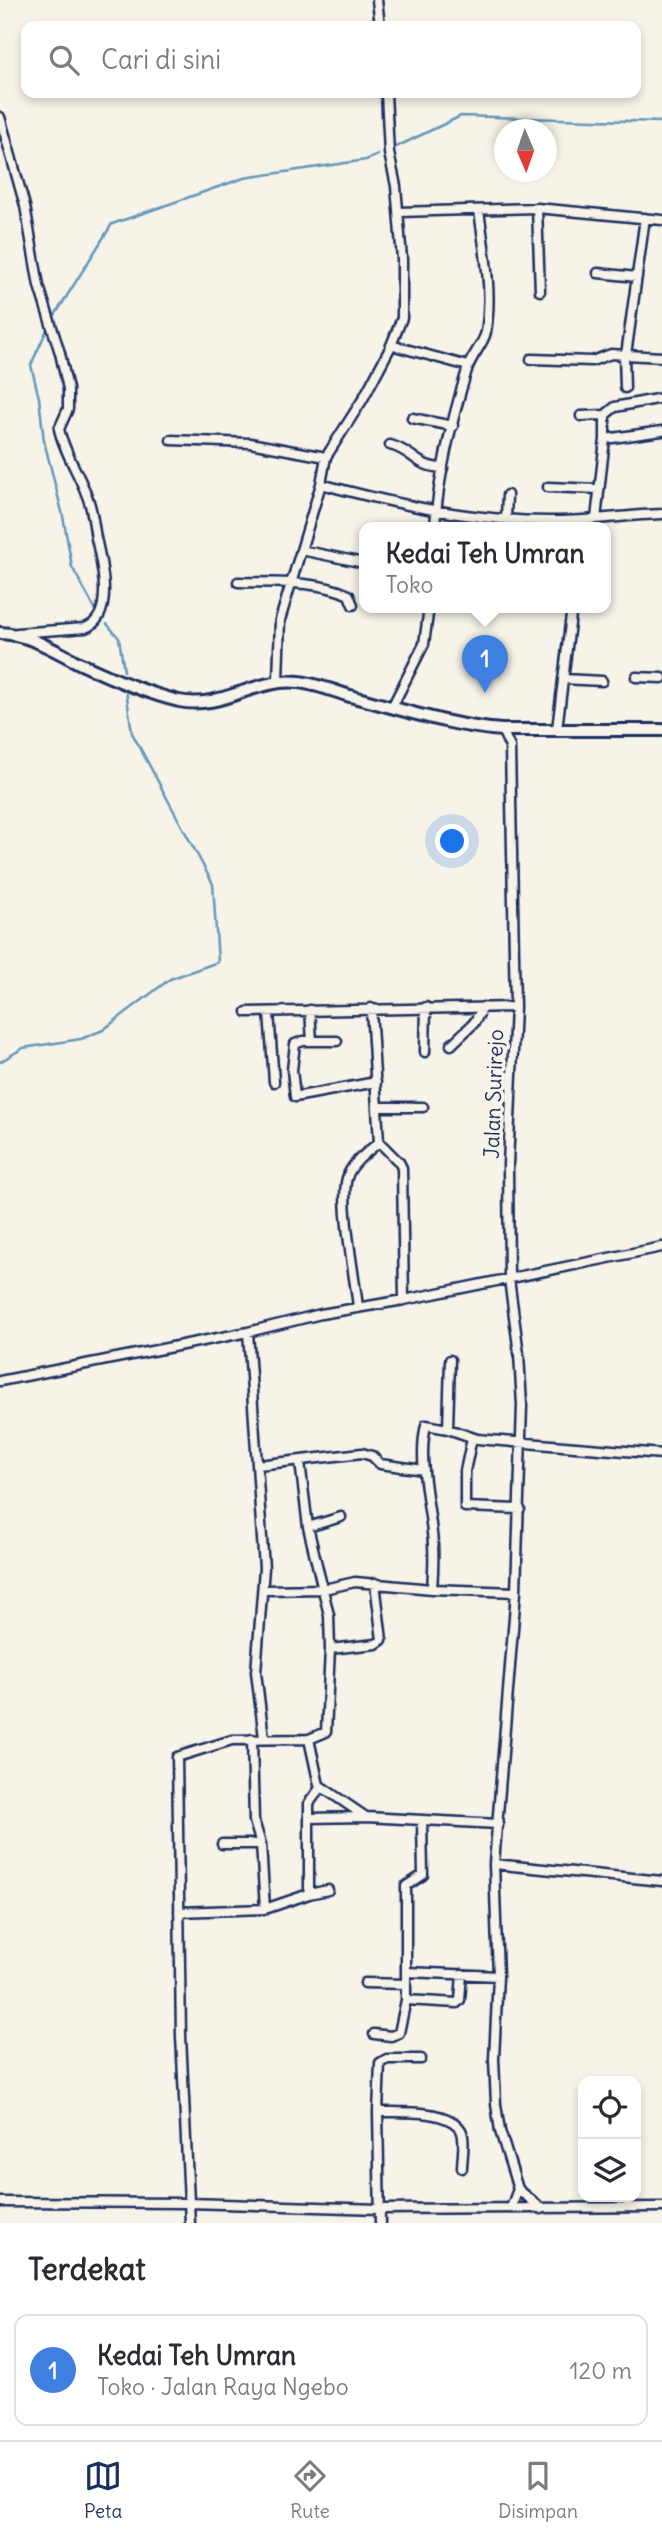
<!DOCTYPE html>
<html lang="id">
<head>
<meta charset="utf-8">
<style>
  :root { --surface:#fff; --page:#f2f2f3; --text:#2b2b33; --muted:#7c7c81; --line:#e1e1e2; --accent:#1b2f5e }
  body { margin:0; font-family:Delius,sans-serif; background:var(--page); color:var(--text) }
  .controls { position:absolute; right:21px; bottom:21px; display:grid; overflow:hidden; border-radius:14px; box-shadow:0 4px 10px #0003 }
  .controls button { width:63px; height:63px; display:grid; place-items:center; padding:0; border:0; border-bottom:2px solid var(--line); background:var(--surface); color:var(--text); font:35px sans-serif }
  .compass { position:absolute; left:494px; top:119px; width:63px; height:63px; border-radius:50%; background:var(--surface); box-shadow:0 4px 10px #0003; rotate:178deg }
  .you { position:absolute; left:453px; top:842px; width:24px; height:24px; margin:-18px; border:5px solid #fff; border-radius:50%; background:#1a73e8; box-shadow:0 0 0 10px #1a73e833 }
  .badge { display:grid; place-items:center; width:46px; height:46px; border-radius:50%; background:var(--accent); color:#fff; font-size:23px; font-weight:700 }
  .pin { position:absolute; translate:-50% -58px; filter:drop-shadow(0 2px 4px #0008) }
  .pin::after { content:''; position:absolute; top:37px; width:24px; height:21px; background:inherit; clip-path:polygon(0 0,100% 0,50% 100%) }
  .popup { position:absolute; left:359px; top:522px; width:252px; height:91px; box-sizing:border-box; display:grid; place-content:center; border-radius:14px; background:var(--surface); filter:drop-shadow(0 2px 5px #0005); font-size:23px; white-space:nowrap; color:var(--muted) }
  .popup b { font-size:26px; color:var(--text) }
  .popup::after { content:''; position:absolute; left:50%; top:100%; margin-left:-14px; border:14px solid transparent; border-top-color:var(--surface) }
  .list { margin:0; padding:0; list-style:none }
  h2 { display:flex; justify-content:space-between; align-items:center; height:91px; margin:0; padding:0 28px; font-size:30px }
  h2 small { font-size:23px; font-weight:400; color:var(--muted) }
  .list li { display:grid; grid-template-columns:46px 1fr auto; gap:21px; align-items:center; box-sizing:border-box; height:112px; margin:0 14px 14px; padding:0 14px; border:2px solid var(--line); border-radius:14px }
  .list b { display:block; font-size:26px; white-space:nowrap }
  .list p { margin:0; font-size:23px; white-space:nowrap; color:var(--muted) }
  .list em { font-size:23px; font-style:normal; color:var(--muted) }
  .icon { flex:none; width:38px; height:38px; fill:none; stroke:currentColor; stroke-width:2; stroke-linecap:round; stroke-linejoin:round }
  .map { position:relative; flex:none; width:662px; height:2223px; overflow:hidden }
  .search { position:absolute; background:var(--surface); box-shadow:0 4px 10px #0003; left:21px; right:21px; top:21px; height:77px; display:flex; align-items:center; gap:18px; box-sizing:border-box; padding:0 24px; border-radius:14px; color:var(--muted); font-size:26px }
  .sheet { height:217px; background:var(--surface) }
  nav { display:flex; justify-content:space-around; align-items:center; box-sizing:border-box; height:98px; border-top:2px solid var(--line); background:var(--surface); font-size:19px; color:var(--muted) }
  nav a { display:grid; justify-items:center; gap:4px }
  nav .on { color:var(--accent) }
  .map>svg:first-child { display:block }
</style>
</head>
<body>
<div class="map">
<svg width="662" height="2223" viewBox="0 0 662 2223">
  <rect width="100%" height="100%" fill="#f7f3e8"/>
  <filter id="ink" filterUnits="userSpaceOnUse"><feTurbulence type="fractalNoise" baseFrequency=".0143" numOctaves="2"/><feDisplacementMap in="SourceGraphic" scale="14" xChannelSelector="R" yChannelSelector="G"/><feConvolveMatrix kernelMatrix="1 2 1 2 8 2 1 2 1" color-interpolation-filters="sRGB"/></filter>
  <g filter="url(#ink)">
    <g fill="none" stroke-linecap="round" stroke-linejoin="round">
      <path stroke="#6497ba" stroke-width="2.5" d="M396,147l65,-31 201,6
        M55,315l57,-91 132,-46 122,-18 12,-5
        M49,325l-18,40 8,33 5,43 19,75 9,51 23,42
        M107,624l12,14 5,33
        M0,1062l23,-14 58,-9 22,-9 67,-51 48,-17 -5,-78 -81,-151 -6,-43"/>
      <g stroke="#1b2f5e" stroke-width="13">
        <path id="minor" d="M377,0l3,26
          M0,117l25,89 14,80 21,67 8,36v20l-9,20c6,27 24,50 31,76 3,11 4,22 6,33 5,23 20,80 -11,90l-68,5
          M537,208l3,83
          M399,212l138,-4 125,12
          M645,218l-19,137 36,2
          M598,273l39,4
          M391,345l77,21
          M624,355l1,33
          M531,359l61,2 19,-7 15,1
          M605,415l10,-8 47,-9
          M581,416l24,-1v24l-9,80
          M412,418l41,8
          M605,439l57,-8
          M171,440l79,3 76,14
          M390,445c24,6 25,22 53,23
          M321,484c74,20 150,37 228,37 38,1 75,-6 113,-7
          M548,487l51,2
          M506,518l1,-23
          M435,527c3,-52 17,-107 32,-157 4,-14 16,-25 19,-38 7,-41 -2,-82 -7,-122
          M301,550l63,13
          M238,582c33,1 81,-2 111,13l4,10
          M636,677l26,1
          M563,679l39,2
          M278,681l2,-61 41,-136 5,-27 37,-58 27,-51 12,-30v-59l-6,-73 -7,-33 -3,-60
          M392,707l32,-63 5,-37
          M557,729l15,-122
          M502,730l8,17 5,260 -7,158 1,114 10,75 3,51 -6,187 -22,272 4,112 -4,83 2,45 4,27 18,58 24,20
          M371,1008l8,134 20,20 3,6 2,132
          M310,1010l2,31
          M247,1012l268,-5
          M269,1012l5,70
          M337,1041h-34l-8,3 -3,26 3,27 81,-15
          M451,1045l23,-22 9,-16
          M425,1052l1,-45
          M378,1107h45
          M358,1307c-3,-28 -18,-105 -11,-129 4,-15 21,-26 32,-36
          M248,1332l16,236 -8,104 8,66
          M0,1381l248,-49 73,-18 83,-14 258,-53
          M448,1429l29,10 185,15
          M472,1438l-7,33v36l55,2
          M258,1465l104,-12 10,3 8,8 44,6
          M308,1527l33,-10
          M432,1589c1,-14 2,-29 1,-44 -2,-39 -16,-81 -7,-120l22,4 2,-69
          M264,1590l60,-1 31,-7 77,7 84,3
          M330,1649l46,-5 6,-4 -7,-57
          M252,1739l2,82 7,23 4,65
          M309,1739l10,46 47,32 132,7
          M309,1818v-15l12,-16
          M222,1844h39
          M494,1864l168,17
          M309,1894v-76l57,-1
          M179,1912l86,-3 44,-15 19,-4
          M407,1972l91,4
          M365,1983l41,1
          M406,2000l51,3 3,-3 2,-26
          M374,2034l17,2 8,-3 7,-33v-114l17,-11 -1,-55
          M378,2112c22,0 70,-3 83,18 5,9 1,28 1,38
          M0,2202l189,1 190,6 283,-2
          M511,2208l7,-19
          M190,2223l-9,-187 -4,-279 55,-17 77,-1 17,-7 4,-83 -1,-34 -21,-88 -8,-65
          M380,2223l-2,-111 2,-49 7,-4h34"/>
      </g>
      <g stroke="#1b2f5e" stroke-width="16">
        <path id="tertiary" d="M0,633c29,1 54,17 79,30 32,15 66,30 100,38 43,9 77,-24 120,-19 17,2 35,9 51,14 50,13 100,30 152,34h160"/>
      </g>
      <use href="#minor" stroke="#f7f3e8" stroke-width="8"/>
      <use href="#tertiary" stroke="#f7f3e8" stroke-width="10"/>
    </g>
  </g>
  <g text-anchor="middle" stroke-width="7" stroke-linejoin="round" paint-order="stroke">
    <g font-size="21" fill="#1b2f5e" stroke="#f7f3e8">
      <text transform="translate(494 1094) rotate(-88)" y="7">Jalan Surirejo</text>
    </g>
  </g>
</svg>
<div class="controls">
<button><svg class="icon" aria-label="locate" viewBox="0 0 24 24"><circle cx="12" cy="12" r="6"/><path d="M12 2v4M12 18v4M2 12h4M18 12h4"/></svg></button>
<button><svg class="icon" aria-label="layers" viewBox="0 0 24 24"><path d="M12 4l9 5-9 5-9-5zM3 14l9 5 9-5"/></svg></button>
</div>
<svg class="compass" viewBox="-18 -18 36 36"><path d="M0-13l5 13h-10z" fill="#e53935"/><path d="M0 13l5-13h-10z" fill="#7c7c81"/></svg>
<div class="you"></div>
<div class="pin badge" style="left:485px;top:693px;background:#3f7fe0">1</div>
<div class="popup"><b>Kedai Teh Umran</b>Toko</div>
<div class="search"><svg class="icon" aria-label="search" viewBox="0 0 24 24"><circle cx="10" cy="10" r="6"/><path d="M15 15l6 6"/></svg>Cari di sini</div>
</div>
<section class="sheet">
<h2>Terdekat<small></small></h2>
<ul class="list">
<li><span class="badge" style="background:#3f7fe0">1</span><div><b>Kedai Teh Umran</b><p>Toko · Jalan Raya Ngebo</p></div><em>120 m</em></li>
</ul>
</section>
<nav>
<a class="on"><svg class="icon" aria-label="map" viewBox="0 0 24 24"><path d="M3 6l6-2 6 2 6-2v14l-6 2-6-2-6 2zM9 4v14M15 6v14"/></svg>Peta</a>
<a><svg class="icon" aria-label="directions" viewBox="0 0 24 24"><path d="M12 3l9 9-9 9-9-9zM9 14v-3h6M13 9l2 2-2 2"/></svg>Rute</a>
<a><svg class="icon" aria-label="saved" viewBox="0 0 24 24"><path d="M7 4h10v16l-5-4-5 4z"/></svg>Disimpan</a>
</nav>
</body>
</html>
